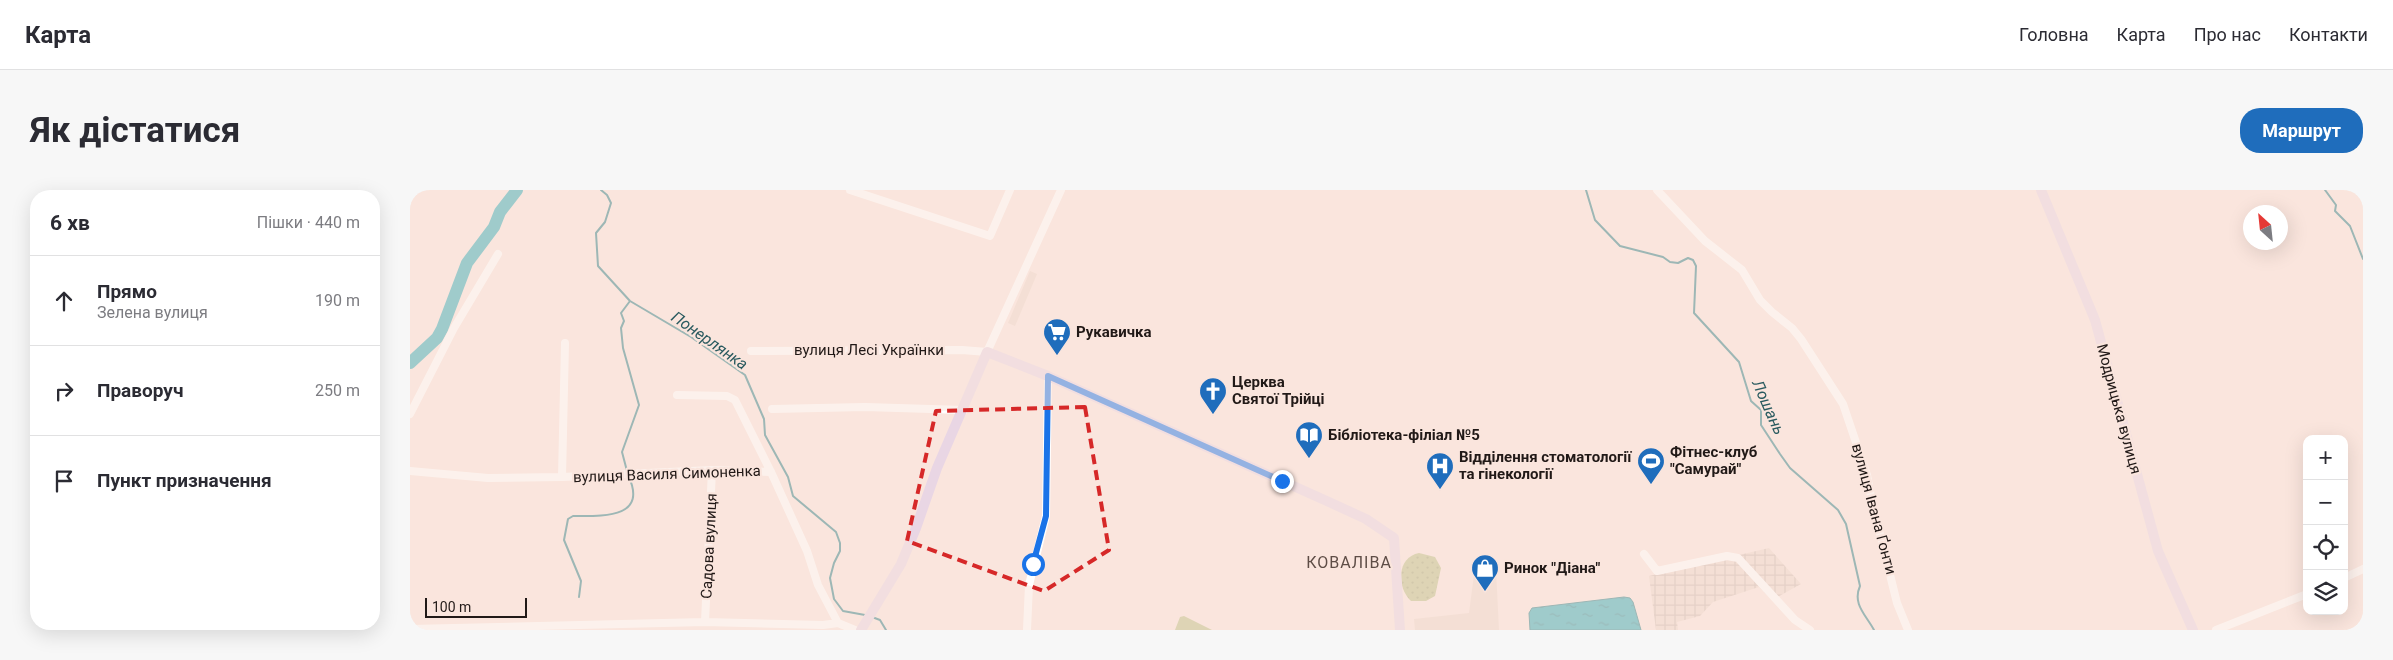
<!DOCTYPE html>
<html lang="uk">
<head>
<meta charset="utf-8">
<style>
  :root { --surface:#fff; --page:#f7f7f7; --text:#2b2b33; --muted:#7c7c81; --line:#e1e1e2; --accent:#1f6dbc }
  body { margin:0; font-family:Roboto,sans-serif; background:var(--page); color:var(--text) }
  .controls { position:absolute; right:15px; bottom:15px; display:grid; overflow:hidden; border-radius:10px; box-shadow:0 5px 20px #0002 }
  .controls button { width:45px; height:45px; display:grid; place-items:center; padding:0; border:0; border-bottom:1px solid var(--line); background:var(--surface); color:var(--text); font:25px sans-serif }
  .compass { position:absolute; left:1833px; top:15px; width:45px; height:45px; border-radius:50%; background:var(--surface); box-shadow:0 5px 20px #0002; rotate:333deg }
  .scale { position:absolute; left:15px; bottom:12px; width:102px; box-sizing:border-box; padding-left:5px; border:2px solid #211917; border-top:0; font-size:14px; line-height:18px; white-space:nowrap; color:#211917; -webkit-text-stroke:4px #fae5dd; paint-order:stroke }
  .stop { position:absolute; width:15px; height:15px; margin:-11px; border:4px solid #1a73e8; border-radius:50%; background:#fff }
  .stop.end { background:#1a73e8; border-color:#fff; box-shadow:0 1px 5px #0008 }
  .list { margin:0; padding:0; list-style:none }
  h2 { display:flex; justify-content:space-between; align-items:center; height:65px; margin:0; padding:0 20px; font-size:21px }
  h2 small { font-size:16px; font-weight:400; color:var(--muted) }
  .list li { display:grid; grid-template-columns:32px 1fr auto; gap:15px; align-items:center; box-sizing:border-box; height:90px; padding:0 20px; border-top:1px solid var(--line) }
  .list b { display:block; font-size:19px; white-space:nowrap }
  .list p { margin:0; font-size:16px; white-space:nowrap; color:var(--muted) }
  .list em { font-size:16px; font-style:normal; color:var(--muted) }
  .icon { flex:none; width:28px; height:28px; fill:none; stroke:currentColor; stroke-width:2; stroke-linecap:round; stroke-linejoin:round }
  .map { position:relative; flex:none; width:1953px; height:440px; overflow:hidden; border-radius:20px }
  header { display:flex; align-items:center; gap:30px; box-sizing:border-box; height:70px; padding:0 25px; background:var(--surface); border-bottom:1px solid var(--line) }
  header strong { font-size:24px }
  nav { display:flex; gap:28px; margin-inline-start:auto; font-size:18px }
  .intro { display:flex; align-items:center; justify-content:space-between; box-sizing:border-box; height:120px; padding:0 30px }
  h1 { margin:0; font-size:35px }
  .button { padding:12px 22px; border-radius:20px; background:var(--accent); color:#fff; font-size:18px; font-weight:700 }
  main { display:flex; gap:30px; padding:0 30px }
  aside { flex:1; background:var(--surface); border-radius:20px; box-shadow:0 5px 20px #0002 }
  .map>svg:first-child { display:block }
</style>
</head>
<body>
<header>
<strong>Карта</strong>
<nav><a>Головна</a><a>Карта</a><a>Про нас</a><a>Контакти</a></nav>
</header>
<div class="intro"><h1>Як дістатися</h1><a class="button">Маршрут</a></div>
<main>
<aside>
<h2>6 хв<small>Пішки · 440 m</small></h2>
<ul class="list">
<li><svg class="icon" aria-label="ahead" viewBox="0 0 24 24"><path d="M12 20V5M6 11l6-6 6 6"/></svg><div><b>Прямо</b><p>Зелена вулиця</p></div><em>190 m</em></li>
<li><svg class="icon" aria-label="right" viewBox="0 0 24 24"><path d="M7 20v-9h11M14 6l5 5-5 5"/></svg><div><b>Праворуч</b></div><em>250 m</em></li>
<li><svg class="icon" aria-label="arrive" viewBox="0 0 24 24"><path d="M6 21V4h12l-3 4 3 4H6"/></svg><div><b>Пункт призначення</b></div></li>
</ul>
</aside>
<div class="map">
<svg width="1953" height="440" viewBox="0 0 1953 440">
  <defs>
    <pattern id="industrial-grid" width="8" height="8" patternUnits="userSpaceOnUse" patternTransform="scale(1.25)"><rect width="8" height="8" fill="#eed7cc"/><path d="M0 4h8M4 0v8" fill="none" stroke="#ccb8ae"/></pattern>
    <pattern id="grass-dots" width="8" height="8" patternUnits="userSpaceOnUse" patternTransform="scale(1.25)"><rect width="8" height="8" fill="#bdbf85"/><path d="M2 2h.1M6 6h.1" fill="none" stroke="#a2a472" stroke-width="1.8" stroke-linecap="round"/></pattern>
    <pattern id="water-ripples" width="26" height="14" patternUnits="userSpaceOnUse" patternTransform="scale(1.25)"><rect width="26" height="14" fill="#32aab6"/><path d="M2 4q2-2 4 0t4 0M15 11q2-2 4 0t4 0" fill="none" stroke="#2a8a93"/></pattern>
  </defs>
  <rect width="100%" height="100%" fill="#fae5dd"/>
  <path fill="#eed7cc" d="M620,81l7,3 -22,52 -7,-3z
    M1065,377l21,3 3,60h-84l-1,-11 55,-6z"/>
  <path fill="url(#industrial-grid)" d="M1359,358l32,36 -29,16 -13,-13 -46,15 -13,14 -23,6 1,8h-22l-7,-54z"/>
  <path fill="url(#grass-dots)" d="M1009,363l16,4 6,11 -6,28 -9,5h-15c-15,-14 -14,-44 8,-48z"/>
  <path fill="#bdbf85" d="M774,426l28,14h-37l5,-13z"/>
  <path fill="url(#water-ripples)" stroke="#2d7e86" d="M1214,407l6,1 3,4 8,28h-111l-1,-17 3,-5z"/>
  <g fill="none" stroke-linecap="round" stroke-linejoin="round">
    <path stroke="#2d7e86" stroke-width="2" d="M191,0l6,5 4,8 -6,19 -9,11 2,33 32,35 61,36 54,38 19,44 1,16 23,42 5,19 43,36 4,11v8l-6,12 -4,15 4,21 9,12 22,4
      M1176,0l9,30 25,26 43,11 7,5 8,1 10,-5 5,2 3,6 -2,47 45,49 12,39 10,9v15l19,29 10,14 48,42 8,14 14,62c-8,18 6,29 14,44
      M1915,0l11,15 -1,6 15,15 13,33
      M217,281l-5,-19 17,-47 -16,-57 -2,-20 3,-7 -3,-8 9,-12
      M169,407l2,-16 -17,-41 4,-21 5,-3c29,0 76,3 55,-41
      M462,427l8,3 6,10"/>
    <path stroke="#32aab6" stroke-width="12" d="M0,173l27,-25 5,-9 25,-66 27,-36 6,-15 17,-22"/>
    <path stroke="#fff" stroke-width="8" d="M440,0l140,46 20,-46
      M1247,0l48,51 37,29 18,30 12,12 20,16 9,11 42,65 24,71 5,27 25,101 11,27
      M341,161l211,-1 25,2 74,-162
      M267,205l50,1 8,4 36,72 36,79 11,34 20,38
      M362,219l93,-2 99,3
      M0,224l44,-86 44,-74
      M0,281l78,7 74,-1 150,-7 59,2
      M152,287l3,-134
      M1234,364l13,17 70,-15 11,2 57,62 15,10
      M1934,388l19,-9
      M295,432l7,-152
      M0,439l295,-7 118,3 15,-2 17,7
      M617,440l2,-45 17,-69 2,-140
      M1806,440l91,-36"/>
    <path stroke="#e9d6e4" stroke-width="10" d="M1631,0l54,130 63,231 35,79
      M451,440l40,-66 15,-36 21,-60 50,-116 61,24 281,126 37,17 28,19 6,92"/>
  </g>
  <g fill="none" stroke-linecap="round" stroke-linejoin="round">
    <path stroke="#1a73e8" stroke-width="6" d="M623,374l13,-48 2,-140 234,105"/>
  </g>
  <path d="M0 0H1953V440H0ZM675,217l24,143 -65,41 -137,-50 29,-130z" fill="#fae5dd" fill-opacity=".55" fill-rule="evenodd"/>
  <path fill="none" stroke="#d62828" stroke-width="4" stroke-dasharray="10 6" stroke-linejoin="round" d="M675,217l24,143 -65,41 -137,-50 29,-130z"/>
  <defs>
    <g id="supermarket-pin" transform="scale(1.4375)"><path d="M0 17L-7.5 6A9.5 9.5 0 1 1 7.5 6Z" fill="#1f6dbc" stroke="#fae5dd"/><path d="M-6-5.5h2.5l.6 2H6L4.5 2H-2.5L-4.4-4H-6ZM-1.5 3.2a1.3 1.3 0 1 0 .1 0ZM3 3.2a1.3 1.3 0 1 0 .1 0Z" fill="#fff"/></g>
    <g id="church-pin" transform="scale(1.4375)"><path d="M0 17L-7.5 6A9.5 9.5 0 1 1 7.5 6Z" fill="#1f6dbc" stroke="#fae5dd"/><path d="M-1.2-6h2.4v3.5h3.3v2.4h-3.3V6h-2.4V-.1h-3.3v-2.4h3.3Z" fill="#fff"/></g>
    <g id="library-pin" transform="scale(1.4375)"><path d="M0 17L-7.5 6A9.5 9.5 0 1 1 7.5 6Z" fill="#1f6dbc" stroke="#fae5dd"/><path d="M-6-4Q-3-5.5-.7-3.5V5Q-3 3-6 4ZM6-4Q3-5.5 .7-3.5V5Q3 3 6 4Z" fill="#fff"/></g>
    <g id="stadium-pin" transform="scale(1.4375)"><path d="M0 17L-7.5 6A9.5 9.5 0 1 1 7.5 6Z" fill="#1f6dbc" stroke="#fae5dd"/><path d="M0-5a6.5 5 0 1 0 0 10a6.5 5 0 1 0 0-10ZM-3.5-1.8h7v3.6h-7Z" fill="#fff"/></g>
    <g id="hospital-pin" transform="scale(1.4375)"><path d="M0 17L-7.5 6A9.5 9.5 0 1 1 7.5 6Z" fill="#1f6dbc" stroke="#fae5dd"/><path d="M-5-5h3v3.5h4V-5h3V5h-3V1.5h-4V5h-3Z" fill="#fff"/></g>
    <g id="shop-pin" transform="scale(1.4375)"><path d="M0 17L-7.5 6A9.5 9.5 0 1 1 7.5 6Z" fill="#1f6dbc" stroke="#fae5dd"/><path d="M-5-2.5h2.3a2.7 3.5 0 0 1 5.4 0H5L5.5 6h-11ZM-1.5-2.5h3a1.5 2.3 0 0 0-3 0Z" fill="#fff"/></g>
  </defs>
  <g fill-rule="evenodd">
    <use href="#supermarket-pin" x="647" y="142"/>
    <use href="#church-pin" x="803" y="201"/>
    <use href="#library-pin" x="899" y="245"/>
    <use href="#stadium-pin" x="1241" y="271"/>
    <use href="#hospital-pin" x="1030" y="276"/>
    <use href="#shop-pin" x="1075" y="378"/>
  </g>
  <g text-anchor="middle" stroke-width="4.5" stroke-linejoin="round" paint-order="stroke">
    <g font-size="15" font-weight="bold" fill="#211917" stroke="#fae5dd" text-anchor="start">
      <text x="666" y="147">Рукавичка</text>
      <text x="822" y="197">Церква<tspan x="822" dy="17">Святої Трійці</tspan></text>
      <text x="918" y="250">Бібліотека-філіал №5</text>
      <text x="1260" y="267">Фітнес-клуб<tspan x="1260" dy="17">"Самурай"</tspan></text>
      <text x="1049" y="272">Відділення стоматології<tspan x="1049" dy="17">та гінекології</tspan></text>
      <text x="1094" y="383">Ринок "Діана"</text>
    </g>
    <g font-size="15" fill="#211917" stroke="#fae5dd">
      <text x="459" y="165">вулиця Лесі Українки</text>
      <text transform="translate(1709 219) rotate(75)" y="5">Модрицька вулиця</text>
      <text transform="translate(257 284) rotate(-2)" y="5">вулиця Василя Симоненка</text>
      <text transform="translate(1464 319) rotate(75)" y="5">вулиця Івана Ґонти</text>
      <text transform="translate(299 356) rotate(-87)" y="5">Садова вулиця</text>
    </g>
    <g font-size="16" font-style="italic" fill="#295a5f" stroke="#fae5dd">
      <text transform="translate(300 150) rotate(35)" y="6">Понерлянка</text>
      <text transform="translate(1359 217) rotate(66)" y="6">Лошань</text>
    </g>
    <g font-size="16" letter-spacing="1" fill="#5e4d46" stroke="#fae5dd">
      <text x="939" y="378">КОВАЛІВА</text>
    </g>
  </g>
</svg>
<div class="controls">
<button>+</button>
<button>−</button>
<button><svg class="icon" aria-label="locate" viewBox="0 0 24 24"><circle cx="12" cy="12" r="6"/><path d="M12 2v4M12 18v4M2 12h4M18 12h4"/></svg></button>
<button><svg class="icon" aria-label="layers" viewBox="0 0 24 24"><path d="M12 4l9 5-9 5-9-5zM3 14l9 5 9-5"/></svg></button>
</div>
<svg class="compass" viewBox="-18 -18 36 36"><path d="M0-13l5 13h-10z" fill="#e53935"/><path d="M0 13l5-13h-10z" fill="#7c7c81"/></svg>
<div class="scale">100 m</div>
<div class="stop" style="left:623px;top:374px"></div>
<div class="stop end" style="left:872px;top:291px"></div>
</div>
</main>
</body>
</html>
